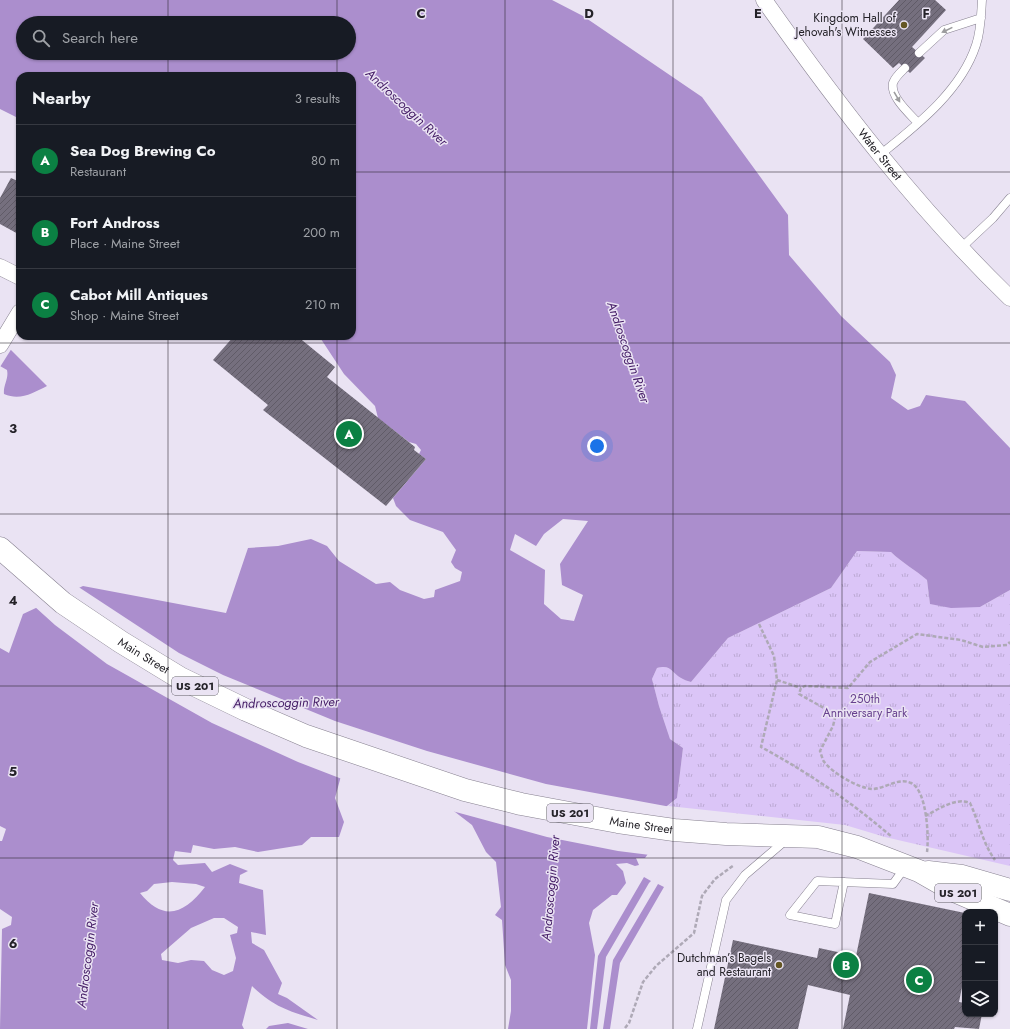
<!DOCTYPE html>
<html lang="en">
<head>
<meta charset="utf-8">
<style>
  :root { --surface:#171b24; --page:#242831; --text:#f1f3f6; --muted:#9ea1a6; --line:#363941; --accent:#0b8043 }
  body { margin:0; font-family:Jost,sans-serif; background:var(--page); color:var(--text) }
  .controls { position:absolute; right:12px; bottom:12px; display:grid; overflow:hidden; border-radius:8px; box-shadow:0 1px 3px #0004 }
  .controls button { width:36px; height:36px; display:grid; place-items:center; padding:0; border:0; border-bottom:1px solid var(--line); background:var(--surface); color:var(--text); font:20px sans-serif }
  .you { position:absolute; left:597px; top:446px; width:14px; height:14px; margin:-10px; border:3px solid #fff; border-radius:50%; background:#1a73e8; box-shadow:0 0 0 6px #1a73e833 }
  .badge { display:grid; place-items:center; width:26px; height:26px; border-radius:50%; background:var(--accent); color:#fff; font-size:13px; font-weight:700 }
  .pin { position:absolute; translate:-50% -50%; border:2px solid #fff; box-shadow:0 1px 4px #0006 }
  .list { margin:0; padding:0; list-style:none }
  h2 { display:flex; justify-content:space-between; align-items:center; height:52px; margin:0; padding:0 16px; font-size:17px }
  h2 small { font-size:13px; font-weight:400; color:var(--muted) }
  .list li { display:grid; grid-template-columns:26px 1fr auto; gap:12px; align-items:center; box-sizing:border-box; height:72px; padding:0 16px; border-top:1px solid var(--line) }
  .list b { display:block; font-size:15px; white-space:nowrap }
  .list p { margin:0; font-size:13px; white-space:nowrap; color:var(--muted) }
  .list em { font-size:13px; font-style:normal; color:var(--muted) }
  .icon { flex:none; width:22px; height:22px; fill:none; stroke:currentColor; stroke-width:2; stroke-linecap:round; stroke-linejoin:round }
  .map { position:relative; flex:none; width:1010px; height:1029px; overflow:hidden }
  .search { position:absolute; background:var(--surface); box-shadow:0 1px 3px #0004; left:16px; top:16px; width:340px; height:44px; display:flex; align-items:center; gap:10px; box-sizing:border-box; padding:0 14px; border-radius:22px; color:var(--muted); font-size:15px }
  .panel { position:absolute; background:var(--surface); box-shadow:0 1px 3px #0004; left:16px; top:72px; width:340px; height:268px; border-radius:12px }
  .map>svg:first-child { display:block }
</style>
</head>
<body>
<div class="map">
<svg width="1010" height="1029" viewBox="0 0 1010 1029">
  <defs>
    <pattern id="park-tufts" width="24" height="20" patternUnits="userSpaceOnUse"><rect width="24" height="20" fill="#dbc5f7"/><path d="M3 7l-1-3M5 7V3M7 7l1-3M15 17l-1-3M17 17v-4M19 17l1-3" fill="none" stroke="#bca9d4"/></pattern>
    <pattern id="building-hatch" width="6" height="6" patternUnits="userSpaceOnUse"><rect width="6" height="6" fill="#756f7e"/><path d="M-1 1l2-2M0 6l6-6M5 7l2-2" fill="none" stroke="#605b67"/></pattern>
  </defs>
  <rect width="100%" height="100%" fill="#eae3f3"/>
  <path fill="url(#park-tufts)" d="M857,551l34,1c11,11 25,18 36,28l3,24 50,3 30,-17v276l-125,-29 -40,-12 -177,-19 9,-8 6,-50 -13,-9 -11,-33 -7,-27 5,-11c14,-4 14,4 24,10 3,2 7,3 10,4l37,-44 103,-50z"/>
  <path fill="#ab8ecd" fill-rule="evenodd" d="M0,0h552l31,16 119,81 86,118 1,40 52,61 49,46 6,13 -5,23 17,12 12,-4 6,-11 39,6 45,47v142l-30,17 -29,1 -21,-4 -3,-24c-11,-10 -25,-17 -36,-28l-34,-1 -26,37 -103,50 -37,44c-3,-1 -7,-2 -10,-4 -10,-6 -10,-14 -24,-10l-5,11 7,27 11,33 13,9 -6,50 -25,20 -2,33 -5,7h-9l3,7 -4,1 -8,-3 -11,1 7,7 3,12 -9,12h-5l-19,15 -4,13 6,32 -8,74h-79l3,-18v-31l-6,-15 -3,-45 -7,-5 6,-8 -5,-45 -10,-10 -14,-27 -69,-53 -49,-7 -13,11 -6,22 9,24 -5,15h-28l-9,8 -44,7 -23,-5 -21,2 -21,-4 -2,8 -16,-2 -2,9 5,5 27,-2 7,9 18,-8 18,7 -8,4 -1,8 24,7 3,45 -15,-3 1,11 12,7 18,33 -4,11 9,4 31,22c-28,-9 -43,-12 -66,-34l-10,39 2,4h-244l2,-100 9,-4 1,-8 -12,-8v-68h2l4,-12 -6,-3v-178l9,5 14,-39 60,-28 143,27 22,-65 30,-2 33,-7 16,7 12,15 37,23 14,-2 10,8 24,9 10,-2 1,-7 25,-9 2,-9 -7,-4 -4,-6 5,-12 -13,-18 -33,-12 -14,-14 -3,-8 33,-39 -7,-5 2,-4 -5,-6 -7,-2 -31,-24 -3,-12 -31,-32 -25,-38h33v-260h-332v43l-20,-10zM23,23h326v30h-326zM563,519l25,2 -28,43 2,21 21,10 -9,26 -13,-2 -17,-15 1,-34 -35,-20 5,-16 21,12 8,-12zM172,882l24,2 9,3c-20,26 -41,36 -65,6l7,-2 7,-7zM214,918h10l14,9 -1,6 -7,2 6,23 -3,13 -9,4 -12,-5 -8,-9 -13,-1 -13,3 -16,-3 -1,-6 30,-26z
    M0,339l47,47c-14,7 -27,15 -43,8 -1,-9 5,-15 3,-24l-7,-4z
    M644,877l7,4 -2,2 -43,74 -9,72h-7l8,-73z
    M658,884l6,3 -44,76 -10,66h-7l10,-69z
    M288,1023l20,6h-42l3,-3z"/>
  <path fill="#eae3f3" d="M0,337l12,11 -12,19z
    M77,586l102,67 44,22 112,46 92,30 119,33 125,23 -17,12 -2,32 -2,4 -32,-4 -71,-14 -95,-26 -50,-37 -23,-11 -24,4 -13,12 -44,-17 -86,-39 -105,-59 -52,-39 -21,-19z"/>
  <path fill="url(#building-hatch)" d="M899,0h36l11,10 -34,37 13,11 -15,15 -11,-10 -6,5 -30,-29z
    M11,178l9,4v53l-20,-11v-26z
    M234,336h63l38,31 -8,10 88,70 -1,3 12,9 -40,47 -123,-96 5,-5 -55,-45z
    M869,893l96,20v59l-6,30 6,1v11h17l-3,15 -24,-2 -1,2h-111l7,-34 -42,-10 -10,44h-84l19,-89 84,18 2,-10 37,8z"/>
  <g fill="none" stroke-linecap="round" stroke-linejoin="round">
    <g stroke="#878190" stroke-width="9">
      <path id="lane" d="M919,53l25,-23 37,-12
        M905,68c-4,4 -10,9 -12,15 -3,14 17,31 25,40
        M881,154c36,-29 80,-63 95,-109 5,-14 5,-30 6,-45
        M961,248l32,-30 17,-20
        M844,882l-9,42 -45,-9 27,-34 76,3 13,-18
        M697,1029l29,-129 19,-25 41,-35"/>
    </g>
    <g stroke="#878190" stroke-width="17">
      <g id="street">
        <path id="s1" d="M764,0c74,105 153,208 246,298"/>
        <path d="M0,267l20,10"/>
        <path d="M0,345l20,-33"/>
      </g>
    </g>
    <g stroke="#878190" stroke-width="23">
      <g id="primary">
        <path id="s2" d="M0,548l63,55 58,39 59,36 66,32 60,26 159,54 56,14 97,18 56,8 52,4 92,3 39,10 62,24 35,20 56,24"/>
        <path d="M928,872l34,4 48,14"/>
      </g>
    </g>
    <path stroke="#aea9b6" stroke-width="2.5" stroke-dasharray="4 2" stroke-linecap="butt" d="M759,624l15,32 3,24 -16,67c48,26 89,54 131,90
      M777,680l24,8
      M925,816c14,-7 31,-19 45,-13 9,19 13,41 25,57
      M927,852c2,-15 0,-62 -16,-69 -13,-6 -26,6 -39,6 -14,-1 -42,-17 -49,-29 -1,-3 -2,-6 -3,-9l13,-25 2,-8 -4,-6 -32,-18 2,-6 4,-2 43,2 22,-26 47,-28 44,6 22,7 24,-2 3,-3
      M625,1028l4,-5 14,-41 13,-16 38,-33 8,-37 13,-17 19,-14"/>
    <use href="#lane" stroke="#fff" stroke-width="8"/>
    <use href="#street" stroke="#fff" stroke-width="16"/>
    <use href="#primary" stroke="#fff" stroke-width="22"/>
  </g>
  <defs><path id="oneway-solid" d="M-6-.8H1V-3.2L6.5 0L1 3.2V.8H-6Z"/></defs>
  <g fill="#9c9c9e">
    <use href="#oneway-solid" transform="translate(947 30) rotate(154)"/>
    <use href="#oneway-solid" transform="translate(897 97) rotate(60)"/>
  </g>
  <path fill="none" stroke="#242228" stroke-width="1" stroke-opacity="0.55" d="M168,0v23M337,0v23M505,0v1029M673,0v1029M842,0v1029M168,53v23M337,53v23M0,172h20M352,172h658M168,336v693M337,336v693M0,343h1010M0,514h1010M0,686h1010M0,858h1010"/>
  <g fill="#645623" stroke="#eae3f3" stroke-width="1.5">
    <circle cx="904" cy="25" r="4"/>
    <circle cx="779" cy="965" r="4"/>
  </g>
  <g text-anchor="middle" stroke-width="3" stroke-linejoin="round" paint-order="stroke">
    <g fill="#eae3f3" stroke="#5f5c65" stroke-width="1">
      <rect x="172" y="677" width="46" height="18" rx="3"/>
      <rect x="547" y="804" width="46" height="18" rx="3"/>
      <rect x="935" y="884" width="46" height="18" rx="3"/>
    </g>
    <g font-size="11" font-weight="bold" fill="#242228">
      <text x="195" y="690">US 201</text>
      <text x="570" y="817">US 201</text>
      <text x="958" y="897">US 201</text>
    </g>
    <g font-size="12" fill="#242228" stroke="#eae3f3" text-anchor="end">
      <text x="896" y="22">Kingdom Hall of<tspan x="896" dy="14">Jehovah's Witnesses</tspan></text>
      <text x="771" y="962">Dutchman’s Bagels<tspan x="771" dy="14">and Restaurant</tspan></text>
    </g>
    <g font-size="12" fill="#242228" stroke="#eae3f3">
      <text dy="4" stroke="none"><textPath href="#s1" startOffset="193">Water Street</textPath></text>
      <text dy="4" stroke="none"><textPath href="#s2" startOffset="180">Main Street</textPath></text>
      <text dy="4" stroke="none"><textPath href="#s2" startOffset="709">Maine Street</textPath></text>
    </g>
    <g font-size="12" fill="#68428f" stroke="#eae3f3">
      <text x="865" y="703">250th<tspan x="865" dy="14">Anniversary Park</tspan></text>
    </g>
    <g font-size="13" font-style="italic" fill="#441c66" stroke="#eae3f3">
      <text transform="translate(407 107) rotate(43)" y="5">Androscoggin River</text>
      <text transform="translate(629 352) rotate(71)" y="5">Androscoggin River</text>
      <text transform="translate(286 702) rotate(-1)" y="5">Androscoggin River</text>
      <text transform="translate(550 888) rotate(-85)" y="5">Androscoggin River</text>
      <text transform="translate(87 955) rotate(-83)" y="5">Androscoggin River</text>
    </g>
  </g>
  <g font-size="13" text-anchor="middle" font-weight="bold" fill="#242228" stroke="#eae3f3" stroke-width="3" stroke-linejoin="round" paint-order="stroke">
    <text x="421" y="18">C</text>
    <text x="589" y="18">D</text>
    <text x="758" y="18">E</text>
    <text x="926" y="18">F</text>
    <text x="13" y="433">3</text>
    <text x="13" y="605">4</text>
    <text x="13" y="776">5</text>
    <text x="13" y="948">6</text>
  </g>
</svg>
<div class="controls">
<button>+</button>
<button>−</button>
<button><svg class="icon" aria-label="layers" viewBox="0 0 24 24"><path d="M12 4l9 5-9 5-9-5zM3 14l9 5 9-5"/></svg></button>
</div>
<div class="you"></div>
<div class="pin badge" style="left:349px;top:434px">A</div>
<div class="pin badge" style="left:846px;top:965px">B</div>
<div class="pin badge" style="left:919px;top:980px">C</div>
<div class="search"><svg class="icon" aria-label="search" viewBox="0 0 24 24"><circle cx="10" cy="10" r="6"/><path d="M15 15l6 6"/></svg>Search here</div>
<section class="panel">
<h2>Nearby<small>3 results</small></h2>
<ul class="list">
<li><span class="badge">A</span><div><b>Sea Dog Brewing Co</b><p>Restaurant</p></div><em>80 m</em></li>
<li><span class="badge">B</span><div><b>Fort Andross</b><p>Place · Maine Street</p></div><em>200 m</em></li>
<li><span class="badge">C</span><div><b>Cabot Mill Antiques</b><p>Shop · Maine Street</p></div><em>210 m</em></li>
</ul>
</section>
</div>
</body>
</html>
